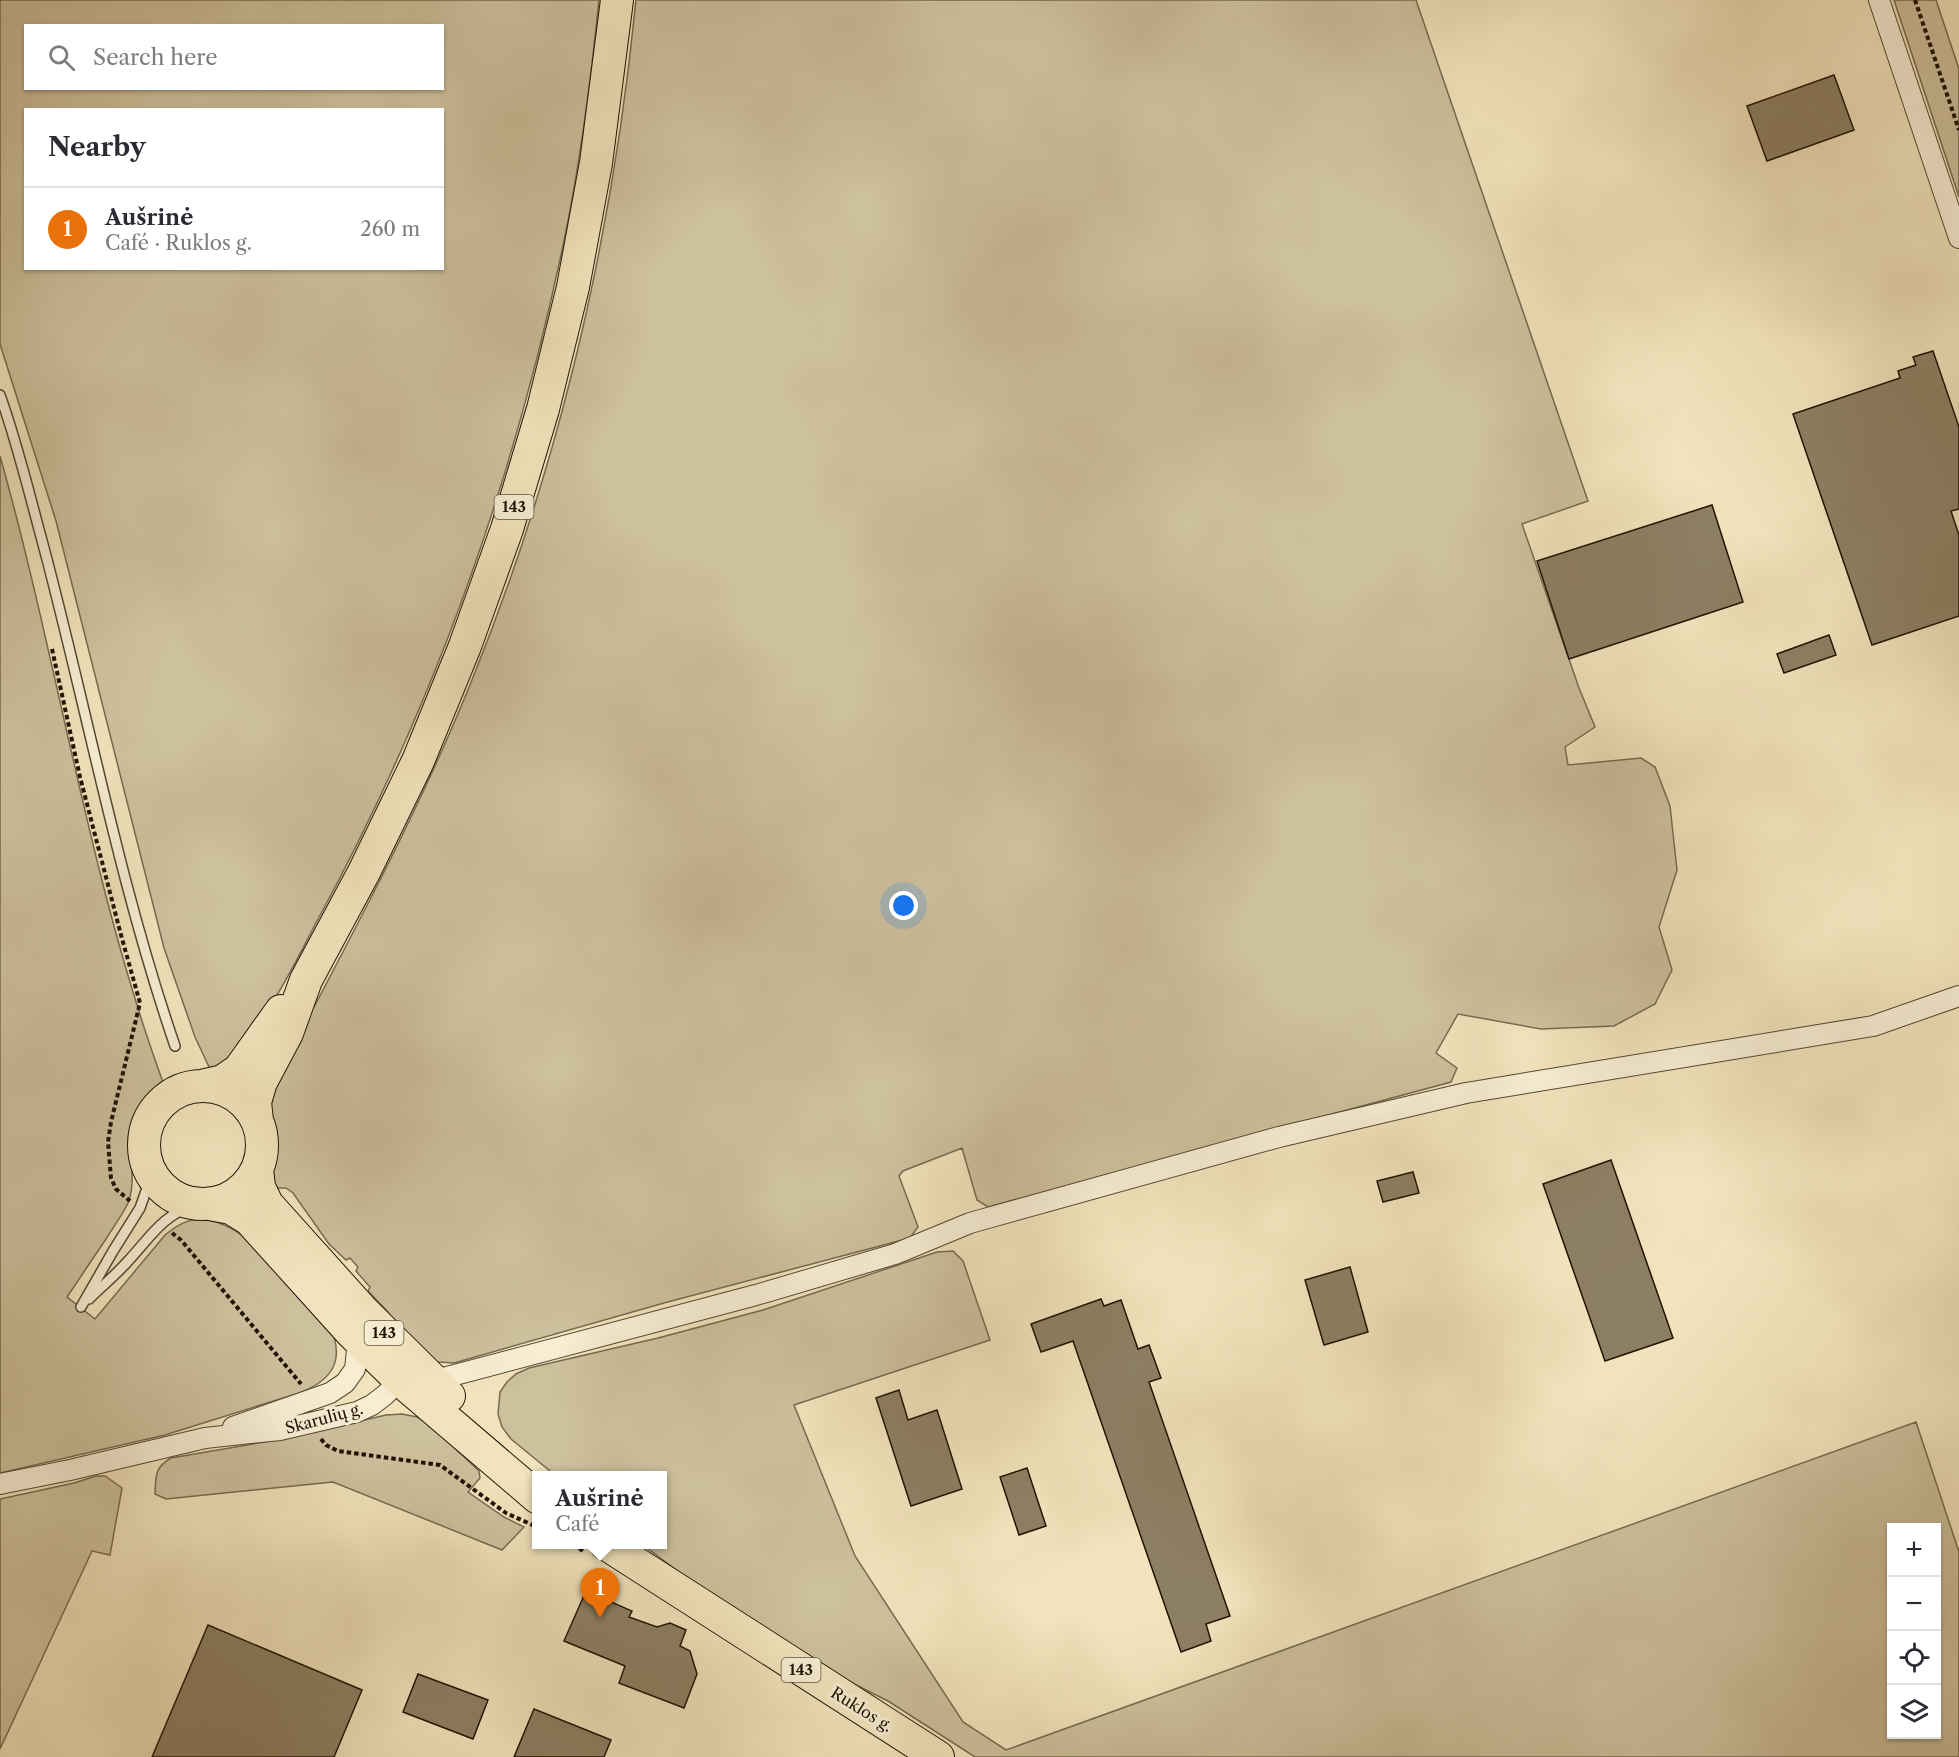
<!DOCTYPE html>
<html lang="en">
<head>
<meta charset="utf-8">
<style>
  :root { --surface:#fff; --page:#f7f7f7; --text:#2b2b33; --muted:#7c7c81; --line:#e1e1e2; --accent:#0b8043 }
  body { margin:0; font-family:"Libre Caslon Text",serif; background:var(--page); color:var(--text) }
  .controls { position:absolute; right:18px; bottom:18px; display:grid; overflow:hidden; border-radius:0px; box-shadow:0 2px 4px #0004 }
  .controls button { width:54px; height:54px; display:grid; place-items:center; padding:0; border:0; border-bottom:2px solid var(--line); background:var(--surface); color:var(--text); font:30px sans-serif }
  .you { position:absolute; left:904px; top:906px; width:21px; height:21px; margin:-15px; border:4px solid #fff; border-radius:50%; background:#1a73e8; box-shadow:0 0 0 9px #1a73e833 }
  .badge { display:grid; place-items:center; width:39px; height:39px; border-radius:50%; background:var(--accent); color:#fff; font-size:20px; font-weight:700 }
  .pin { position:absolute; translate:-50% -50px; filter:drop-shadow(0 2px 3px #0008) }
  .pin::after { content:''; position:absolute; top:32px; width:21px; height:18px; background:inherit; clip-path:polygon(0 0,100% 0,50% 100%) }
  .popup { position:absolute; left:532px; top:1471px; width:135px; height:78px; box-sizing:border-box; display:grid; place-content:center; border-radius:0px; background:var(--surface); filter:drop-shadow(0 2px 4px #0005); font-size:20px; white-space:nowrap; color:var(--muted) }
  .popup b { font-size:22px; color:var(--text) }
  .popup::after { content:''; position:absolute; left:50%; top:100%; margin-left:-12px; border:12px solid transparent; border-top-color:var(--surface) }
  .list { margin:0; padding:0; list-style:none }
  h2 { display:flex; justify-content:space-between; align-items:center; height:78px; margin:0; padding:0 24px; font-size:26px }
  h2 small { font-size:20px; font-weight:400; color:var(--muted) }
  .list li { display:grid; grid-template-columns:39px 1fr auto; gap:18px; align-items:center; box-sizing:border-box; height:84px; padding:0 24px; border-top:2px solid var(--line) }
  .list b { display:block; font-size:22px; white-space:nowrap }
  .list p { margin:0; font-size:20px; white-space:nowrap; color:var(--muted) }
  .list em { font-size:20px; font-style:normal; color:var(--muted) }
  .icon { flex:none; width:33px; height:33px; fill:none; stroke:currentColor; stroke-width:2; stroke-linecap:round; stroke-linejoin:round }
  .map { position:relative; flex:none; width:1959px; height:1757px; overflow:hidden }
  .search { position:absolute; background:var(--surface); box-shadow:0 2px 4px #0004; left:24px; top:24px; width:420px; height:66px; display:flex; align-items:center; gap:15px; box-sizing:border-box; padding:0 21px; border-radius:0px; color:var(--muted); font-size:22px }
  .panel { position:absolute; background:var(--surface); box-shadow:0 2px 4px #0004; left:24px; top:108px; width:420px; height:162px; border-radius:0px }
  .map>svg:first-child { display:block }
</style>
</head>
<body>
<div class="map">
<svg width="1959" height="1757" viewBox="0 0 1959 1757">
  <rect width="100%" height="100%" fill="#f1e3bc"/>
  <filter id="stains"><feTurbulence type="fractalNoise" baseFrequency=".00333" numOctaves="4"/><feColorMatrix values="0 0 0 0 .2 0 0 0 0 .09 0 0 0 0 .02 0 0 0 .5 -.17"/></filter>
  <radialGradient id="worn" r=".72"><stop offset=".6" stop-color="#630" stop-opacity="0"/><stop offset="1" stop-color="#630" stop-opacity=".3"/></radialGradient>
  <path fill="#cdc09d" stroke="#766a50" stroke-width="1.5" fill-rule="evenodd" d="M0,0h599c-8,79 -18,158 -34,236 -49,239 -131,470 -248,685 -24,45 -61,127 -107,148l-15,-32 -31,-89 -108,-427 -56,-177zM26,26h416v62h-416zM26,110h416v158h-416z
    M636,0h780l172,501 -66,23 57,164 16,39 -30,20 3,18 73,-7 14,9 15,39 7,64 -18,57 13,43 -17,34 -41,22 -73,3 -83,-15 -22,39 21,15 -6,14 -463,125 -11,-7 -15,-52 -59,23 -4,5 19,51 -8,11 -246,65 -210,60 -16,-1 -14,-5 -9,-8 -27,-37 -20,-21 2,-4 -14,-16 2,-4 -8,-9 -4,2 -17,-16 -36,-51 -7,-5h-10c-9,-13 -2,-32 -2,-46 -1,-9 -3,-19 -4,-28 0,-13 4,-25 7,-37 68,-129 138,-257 193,-392 89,-218 143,-450 166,-685z
    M1894,0h42l23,69v128z
    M0,456c59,209 89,425 164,629 -20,15 -34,36 -33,63 0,19 4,37 -3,55 -6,13 -15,24 -22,36 -13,19 -26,39 -39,58l28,22 70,-84c12,-10 25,-18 42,-15 45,6 93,73 123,106 16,36 1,56 -34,68l-131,41 -165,38z
    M953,1251l10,10 27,79 -196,65 61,151 108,166 43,28 910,-328 43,130v205h-984l-87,-56 -56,-28 -141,-92 -48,-36 20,-1v-68l-108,-1 -44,-36 -9,-12 -4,-13 2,-22 7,-10 9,-8 13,-6 129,-30 105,-28 174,-58zM1892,1528h44v206h-44z
    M402,1414l15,3 10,5 52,49 1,7 -12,14 36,25 20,10 -22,23 -169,-68 -167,17 -11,-5c1,-18 -1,-26 16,-36l111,-19 104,-24z
    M96,1476h9l17,12 -12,67 -18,-4 -92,198v-250l74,-16z"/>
  <path fill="#8d7f63" stroke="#201303" stroke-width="1.5" d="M1834,75l20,55 -87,31 -20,-55z
    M1933,351l26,76v82l-8,2 8,24v81l-87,29 -79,-231 107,-36 -2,-7 18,-6 -3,-8z
    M1712,505l31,97 -174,57 -32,-98z
    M1829,635l7,20 -52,18 -7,-19z
    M1611,1160l62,178 -68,23 -62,-177z
    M1413,1172l6,21 -36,9 -6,-21z
    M1350,1267l18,65 -44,13 -19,-65z
    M1101,1299l3,7 17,-6 17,49 11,-4 12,33 -12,4 81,234 -24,8 5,17 -30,11 -108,-311 -32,11 -10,-28z
    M899,1390l9,30 29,-10 25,79 -51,17 -35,-108z
    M1027,1468l19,58 -27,9 -19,-58z
    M586,1591l46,20 -3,6 28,10 13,-4 16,7 -6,16 10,5 7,23 -13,34 -65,-25 6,-17 -61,-25z
    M208,1625l154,65 -28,67h-182z
    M418,1674l70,26 -15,39 -70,-27z
    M534,1709l77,31 -7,17h-90z"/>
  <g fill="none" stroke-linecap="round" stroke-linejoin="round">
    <g stroke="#544731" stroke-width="12">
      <path id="lane" d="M0,395c18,50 30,102 44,153 44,166 75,335 131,498
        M89,1299c13,-13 28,-25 40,-39 23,-25 32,-43 66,-56
        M81,1307l32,-56 27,-43 7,-20v-21"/>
    </g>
    <g stroke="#544731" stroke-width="22">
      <path id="street" d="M1879,0l80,238
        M432,1381l324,-86 139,-41 75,-31 309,-86 187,-44 407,-67 86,-30
        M233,1427l97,-34 15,-10 10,-14 2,-19 -5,-17
        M0,1484l70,-14 135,-32 75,-8 77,-18 15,-7 13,-10 15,-15 1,-11"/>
    </g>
    <g stroke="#201303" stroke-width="34">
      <path id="primary" d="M205,1085l18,-4 16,-11 42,-59
        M144 1145a59 59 0 1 1 118 0a59 59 0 1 1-118 0Z
        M257,1121l-2,-19 6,-20 26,-49 19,-53 58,-108 54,-111 47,-115 42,-117 36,-120 30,-122 23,-124 21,-163
        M257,1169l2,18 8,17 97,108 85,84
        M210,1204l21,4 18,11 102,113 49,48 137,117
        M606,1544l332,213"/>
    </g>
    <path stroke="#201303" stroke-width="4" stroke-dasharray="4.5 3" stroke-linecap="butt" d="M1915,0l44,130
      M52,649l28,128 41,158 19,68 -29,119 -3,20 3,36 5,11 14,12
      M172,1233l9,7 120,144
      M321,1439l5,6 12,6 102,14 66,48 31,14
      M573,1544l10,7"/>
    <use href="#lane" stroke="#f6edd3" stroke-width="9"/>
    <use href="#street" stroke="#f6edd3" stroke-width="20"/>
    <use href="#primary" stroke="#f1e3bc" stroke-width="32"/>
  </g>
  <g text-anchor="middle" stroke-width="6" stroke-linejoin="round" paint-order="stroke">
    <g fill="#f6edd3" stroke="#605441" stroke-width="1.5">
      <rect x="494.5" y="495" width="39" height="24" rx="4.5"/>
      <rect x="364.5" y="1321" width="39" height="24" rx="4.5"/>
      <rect x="781.5" y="1658" width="39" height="24" rx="4.5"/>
    </g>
    <g font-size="15" font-weight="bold" fill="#201303">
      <text x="514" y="512">143</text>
      <text x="384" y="1338">143</text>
      <text x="801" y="1675">143</text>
    </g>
    <g font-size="16" fill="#201303" stroke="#f6edd3">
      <text transform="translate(324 1418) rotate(-15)" y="6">Skarulių g.</text>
      <text transform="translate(862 1709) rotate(32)" y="6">Ruklos g.</text>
    </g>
  </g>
  <rect width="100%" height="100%" filter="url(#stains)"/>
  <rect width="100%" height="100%" fill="url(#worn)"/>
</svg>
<div class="controls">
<button>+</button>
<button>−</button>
<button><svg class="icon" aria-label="locate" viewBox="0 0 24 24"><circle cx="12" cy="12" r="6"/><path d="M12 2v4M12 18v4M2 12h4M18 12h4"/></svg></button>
<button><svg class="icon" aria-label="layers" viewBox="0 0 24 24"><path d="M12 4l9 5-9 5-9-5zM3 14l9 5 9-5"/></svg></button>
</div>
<div class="you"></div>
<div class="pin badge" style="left:600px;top:1618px;background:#e8710a">1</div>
<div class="popup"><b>Aušrinė</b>Café</div>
<div class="search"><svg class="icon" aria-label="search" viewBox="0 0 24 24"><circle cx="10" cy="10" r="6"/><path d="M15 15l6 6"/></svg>Search here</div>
<section class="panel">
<h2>Nearby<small></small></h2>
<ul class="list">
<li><span class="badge" style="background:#e8710a">1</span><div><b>Aušrinė</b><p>Café · Ruklos g.</p></div><em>260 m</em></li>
</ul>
</section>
</div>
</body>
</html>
